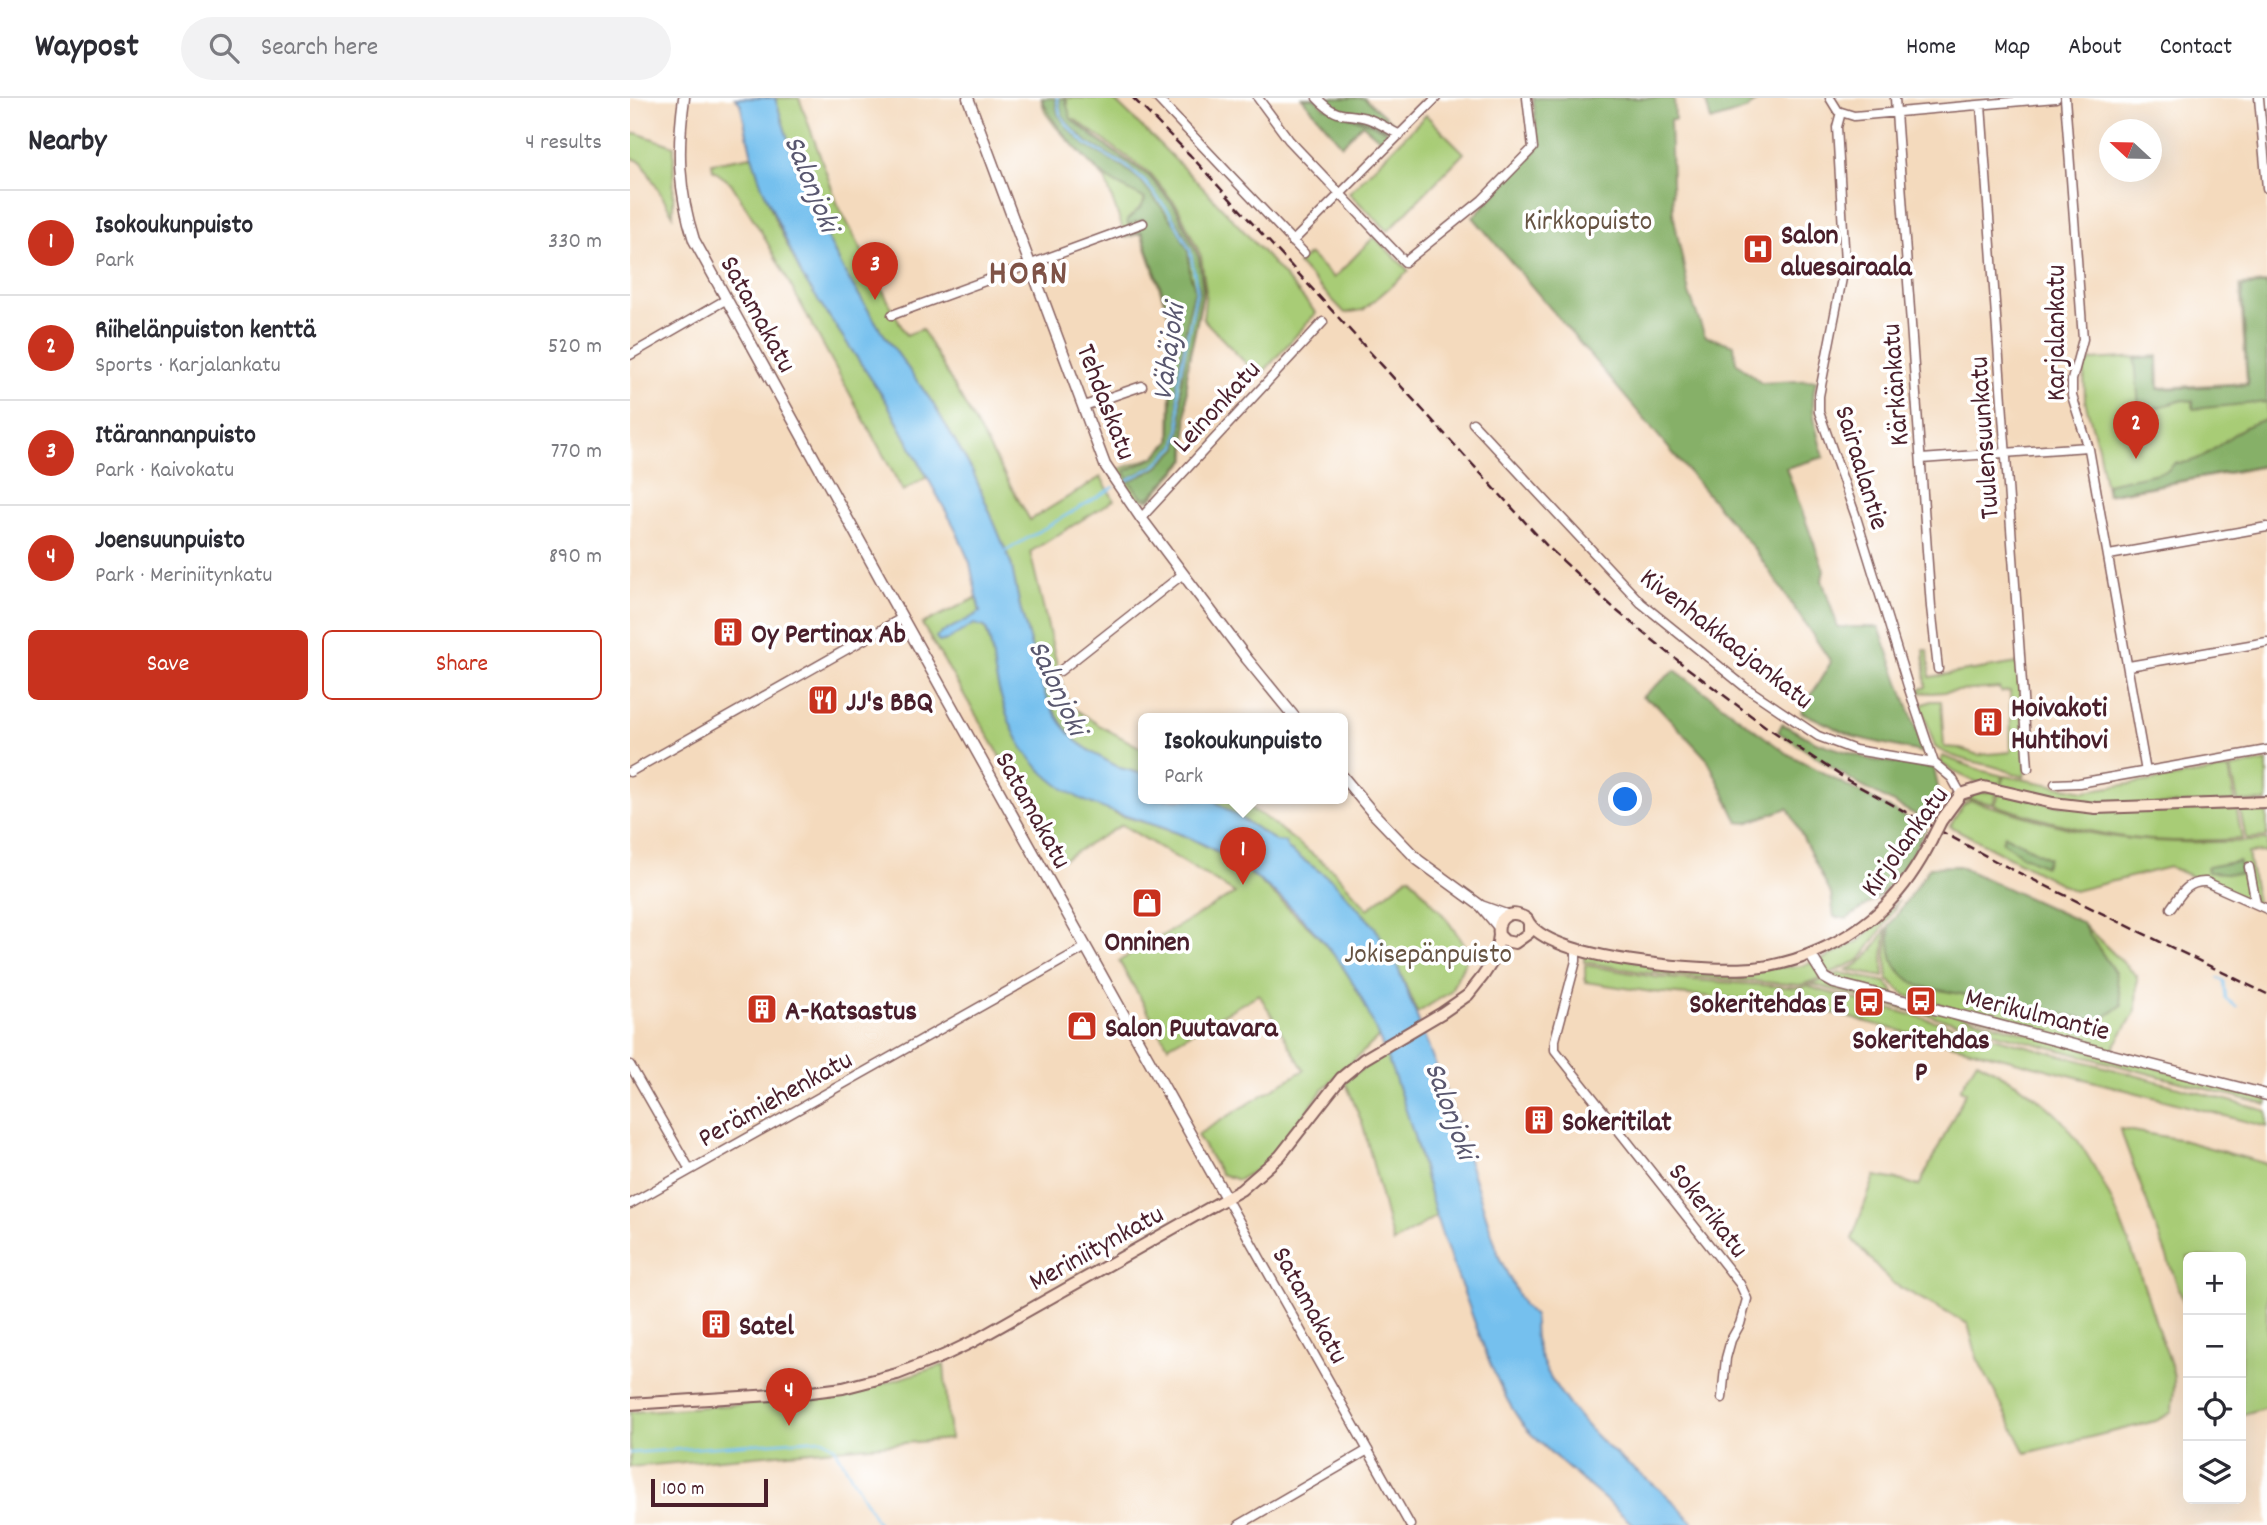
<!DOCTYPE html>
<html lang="en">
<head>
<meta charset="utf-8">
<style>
  :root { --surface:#fff; --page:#f2f2f3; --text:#2b2b33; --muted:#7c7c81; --line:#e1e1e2; --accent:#c8321e }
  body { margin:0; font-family:Dekko,sans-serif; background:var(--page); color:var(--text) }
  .controls { position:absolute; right:21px; bottom:21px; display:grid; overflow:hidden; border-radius:10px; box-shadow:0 7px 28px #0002 }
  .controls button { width:63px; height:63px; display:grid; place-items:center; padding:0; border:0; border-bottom:2px solid var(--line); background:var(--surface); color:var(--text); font:35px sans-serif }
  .compass { position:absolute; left:1469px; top:21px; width:63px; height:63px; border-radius:50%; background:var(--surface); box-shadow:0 7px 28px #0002; rotate:292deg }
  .scale { position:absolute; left:21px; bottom:18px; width:117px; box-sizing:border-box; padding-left:7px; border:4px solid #4a1f2b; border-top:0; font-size:19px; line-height:24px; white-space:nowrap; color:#4a1f2b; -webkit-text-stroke:5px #fff; paint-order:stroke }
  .you { position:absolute; left:996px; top:702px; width:24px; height:24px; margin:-18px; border:5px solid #fff; border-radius:50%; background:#1a73e8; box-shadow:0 0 0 10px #1a73e833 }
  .badge { display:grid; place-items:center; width:46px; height:46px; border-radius:50%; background:var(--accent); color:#fff; font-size:23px; font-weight:700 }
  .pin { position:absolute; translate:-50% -58px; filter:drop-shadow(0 2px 4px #0008) }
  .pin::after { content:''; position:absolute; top:37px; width:24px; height:21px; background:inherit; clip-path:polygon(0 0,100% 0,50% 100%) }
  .popup { position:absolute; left:508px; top:615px; width:210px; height:91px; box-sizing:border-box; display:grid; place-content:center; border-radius:10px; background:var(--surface); filter:drop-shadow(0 2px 5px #0005); font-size:23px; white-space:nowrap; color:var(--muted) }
  .popup b { font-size:26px; color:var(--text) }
  .popup::after { content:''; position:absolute; left:50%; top:100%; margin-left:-14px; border:14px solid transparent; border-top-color:var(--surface) }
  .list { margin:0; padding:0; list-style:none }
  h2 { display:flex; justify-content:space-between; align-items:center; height:91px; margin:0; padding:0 28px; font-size:30px }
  h2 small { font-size:23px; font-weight:400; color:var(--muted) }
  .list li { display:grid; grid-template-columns:46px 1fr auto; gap:21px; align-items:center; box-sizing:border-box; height:105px; padding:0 28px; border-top:2px solid var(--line) }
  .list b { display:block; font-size:26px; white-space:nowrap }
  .list p { margin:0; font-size:23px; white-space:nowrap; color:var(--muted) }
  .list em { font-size:23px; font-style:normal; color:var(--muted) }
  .actions { display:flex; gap:14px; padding:21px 28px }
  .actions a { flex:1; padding:16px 0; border:2px solid var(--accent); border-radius:10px; text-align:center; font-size:24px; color:var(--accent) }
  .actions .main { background:var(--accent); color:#fff }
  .icon { flex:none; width:38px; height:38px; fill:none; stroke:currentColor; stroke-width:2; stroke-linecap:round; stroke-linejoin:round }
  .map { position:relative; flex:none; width:1637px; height:1427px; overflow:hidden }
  header { display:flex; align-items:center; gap:42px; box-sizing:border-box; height:98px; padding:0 35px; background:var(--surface); border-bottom:2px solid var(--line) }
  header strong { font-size:33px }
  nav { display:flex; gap:38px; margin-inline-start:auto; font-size:24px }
  .search { width:490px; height:63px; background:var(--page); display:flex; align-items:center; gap:18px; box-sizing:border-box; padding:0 24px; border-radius:38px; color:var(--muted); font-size:26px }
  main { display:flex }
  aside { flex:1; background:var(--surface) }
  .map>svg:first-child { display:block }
</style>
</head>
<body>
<header>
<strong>Waypost</strong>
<div class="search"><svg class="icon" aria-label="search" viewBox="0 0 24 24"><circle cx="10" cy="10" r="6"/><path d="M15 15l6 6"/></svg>Search here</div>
<nav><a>Home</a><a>Map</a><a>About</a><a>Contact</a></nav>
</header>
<main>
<aside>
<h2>Nearby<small>4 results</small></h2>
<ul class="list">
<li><span class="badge">1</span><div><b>Isokoukunpuisto</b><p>Park</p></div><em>330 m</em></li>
<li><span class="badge">2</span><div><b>Riihelänpuiston kenttä</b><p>Sports · Karjalankatu</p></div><em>520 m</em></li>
<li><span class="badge">3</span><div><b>Itärannanpuisto</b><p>Park · Kaivokatu</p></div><em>770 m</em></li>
<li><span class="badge">4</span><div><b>Joensuunpuisto</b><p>Park · Meriniitynkatu</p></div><em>890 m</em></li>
</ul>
<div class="actions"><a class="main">Save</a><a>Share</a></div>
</aside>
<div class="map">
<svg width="1637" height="1427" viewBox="0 0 1637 1427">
  <rect width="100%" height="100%" fill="#fff"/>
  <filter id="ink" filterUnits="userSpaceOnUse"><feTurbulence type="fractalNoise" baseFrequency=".0143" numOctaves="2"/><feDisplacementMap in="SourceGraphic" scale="14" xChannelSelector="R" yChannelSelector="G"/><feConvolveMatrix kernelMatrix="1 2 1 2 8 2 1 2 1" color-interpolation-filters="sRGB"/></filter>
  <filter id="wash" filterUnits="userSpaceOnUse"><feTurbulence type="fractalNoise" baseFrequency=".00686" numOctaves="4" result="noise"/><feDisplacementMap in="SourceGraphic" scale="28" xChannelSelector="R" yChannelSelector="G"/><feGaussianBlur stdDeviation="1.57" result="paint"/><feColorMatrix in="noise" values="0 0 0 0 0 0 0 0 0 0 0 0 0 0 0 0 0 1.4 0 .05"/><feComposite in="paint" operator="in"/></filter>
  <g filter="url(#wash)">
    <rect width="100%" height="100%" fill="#f4dabd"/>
    <path fill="#a8cc76" stroke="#797650" stroke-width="2" fill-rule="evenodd" d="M145,0h24l39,107 68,130 16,-6 108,191 71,-43 13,23 -84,52 29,121 10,32 33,22 41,22v25l-23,-6 -24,-13 -20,-14 -14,-17 -11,-18 -7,-14 -24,-85 -9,-44 -38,-91 -41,-70 -52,-73 -36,-58 -38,-75z
      M411,0h24l3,7 -2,-7h46c72,68 140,139 204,215l-57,64 -56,-58 3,-28 -5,-35 -23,-49 -27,-33 -78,-56 28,24 49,34 26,31 23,51 5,32 -17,79 -1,91 -36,40 -17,-1 -16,-29 37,-13 16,-16 2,-116 -31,-92 -15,5 -21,-59 -49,-52 -11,-15z
      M796,17l38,38 -76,78 -39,-38z
      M6,35l38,13 -1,69 -31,-53 -12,-5v-22z
      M122,58l23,63 27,57 84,125 41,76 -24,14 -141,-258 -31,-50 -18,-13 -1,-7z
      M744,139l35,34 -46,39 -18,3 -47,-49 11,-10 25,24z
      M1637,185v183l-160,29 -9,-48 -13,-46 -1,-33 7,-8 67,-4 1,32 88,-5 -7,-98z
      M346,500l16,51 123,165 35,10 40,14 39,20 26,19 62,58 18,21 15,22 24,44 5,15 -55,51 -41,56 -22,23 -23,13 -17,-6 -24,-39 107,-65 -45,-76 -91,52 -49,-85 116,-68 -113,-68 -60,35 -140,-236z
      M1294,552h4l2,27 88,-14 8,106 -2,8c-11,-4 -21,-8 -32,-11 -20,-5 -39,-7 -57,-19l-14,-42 10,-4h10l3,46 15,1 19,7 33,-3 -1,-61 -9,1 -2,-4 -68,5 -14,-1v-2l9,-3z
      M1312,658l41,15 20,5 -4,13c-24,-7 -38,-12 -58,-26z
      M1637,663v40l-29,1 -7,-34z
      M1599,671l6,33 -139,5 -96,-18 5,-13 79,15z
      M1367,693l-4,13 -22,-5 -8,2 4,-7z
      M1370,693l54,14h182l6,34c-23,1 -46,2 -69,2 -61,-1 -121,-18 -178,-36z
      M581,701h23l29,17 71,55 34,38 41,-33 36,41 25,35 -20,40 -33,21 -21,-50 -22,-37 -41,-45 -45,-32 -4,-7 -8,-1z
      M1341,703c40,10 79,24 119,32 59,11 117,11 177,7v12l-19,1 9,52 -87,-38 -96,24 -124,-65 13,-21zM1375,738l43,22 -3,7 -22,-9z
      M1637,706v33l-21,2 -7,-34z
      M1269,802l-13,23 -26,37 -34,15 -9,-13 42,-21z
      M1451,824l56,54 -1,35 -24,39 -145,-36 -32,-12 -28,-6 -19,-16 -2,-24 3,-30 3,31 27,28 181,36 22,-16 -7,-32z
      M1257,830l-4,28 1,21 -37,-7c22,-10 27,-23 40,-42z
      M954,851l70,16 -1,9 -69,-12z
      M1183,864l11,15 -23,8 -145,-11 1,-9 80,4 64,-3z
      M955,867l69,12 147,11 7,-3 8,4 451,122v16l-469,-123 -146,-12 -67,-10z
      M1210,875l46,9 11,15 -69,-19z
      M1196,881l441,119v7l-456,-121z
      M756,954l22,62 28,102 -43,27 -30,-118 -18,-44z
      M1347,963c33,17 70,39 93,69 43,56 67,133 88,199 5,16 15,34 16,51 1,10 -2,22 -2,32l-16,9 -130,32 -49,-95 -9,-34 -76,-41 -40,-44 23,-63 28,5 16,5 47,-94 -6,-3z
      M1490,1031l58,10 89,25v243l-26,8v-158h-53v57z
      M314,1267l6,74 -320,28v-55l206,-14z"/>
    <path fill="#86b067" stroke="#686849" stroke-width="2" d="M412,0h13l3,16 11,15 17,17 36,20 19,15 35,45 12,24 2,24 5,15 -7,27 -11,68 2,43 -4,18 -20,20 -27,14 -3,-8 29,-13 17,-17 2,-117 -31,-92 -14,3 -2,-4 19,-7 -2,-5 -15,6 -1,-5 15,-14 3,-7c-12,-7 -27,-13 -38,-21 -20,-17 -58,-56 -65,-80z
      M429,0h6l6,21 29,23 49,34 27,32 23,50 4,32 -16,79 -2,91 -36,38 -8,-2 -12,-15 28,-13 21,-20 4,-22 -1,-41 6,-45 12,-51 -5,-15 -3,-24 -11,-24 -34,-44 -19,-17 -40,-23 -16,-15 -10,-14z
      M672,0h13l9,9 34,10 32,16 -8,8 -20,-17 -20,21z
      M689,0h45l32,28 -4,4 -52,-16z
      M903,0h141l1,22h-5l3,93 16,80 16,43 29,9 2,17 25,21 55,-3c-7,26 0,52 8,77l-38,11 38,102 -2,10 16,47h41l46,126 -70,-16 -54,-25 30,-50 -76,-112 -282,-333 65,-69z
      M1116,0h13l-11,11 -37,12 -5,-19z
      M1637,186v118l-74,7v-8l-10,-1 -28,8 -2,11 -13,1 -5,-61 22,-1 1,31 90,-4 -6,-98z
      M1637,322v45l-159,29 -2,-10 61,-13 8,-8c36,2 56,-39 92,-43z
      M1045,572l111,83 140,75 -17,32 -28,35 -34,24 -13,-2 -3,-23 -43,-86 -42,15 -8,-1 -30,-62 -51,-55 -15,-8z
      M1152,626l34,18 56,18 62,8c5,28 11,28 -5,54l-68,-36 -83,-54z
      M1375,737l43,23 -3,8 -22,-10 -21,-15z
      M1609,763l2,13 -33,-2 -1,-5z
      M1328,768l123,56 34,51 7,32 -22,16 -181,-35c-31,-18 -27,-27 -30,-60l41,-59z"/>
    <path fill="#74c0ee" stroke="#5f708c" stroke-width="2" d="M105,0h40l31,98 38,75 36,58 52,73 41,70 38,91 9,44 24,85 7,15 11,17 14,17 20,14 24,13 23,6v25h68l65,42 9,1 3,7 45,32 41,45 22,37 52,134 52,162 23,46 11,11c0,7 0,15 1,22 7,41 52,92 83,118 28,25 53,37 76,69h-61c-28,-28 -60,-50 -88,-78 -8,-8 -18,-15 -24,-25 -22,-31 -36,-71 -49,-107 -11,-32 -26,-65 -36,-99 -16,-61 -32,-120 -57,-178 -12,-29 -25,-58 -45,-83 -36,-47 -89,-93 -144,-117 -63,-27 -118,-25 -163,-84 -16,-21 -25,-51 -31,-76 -4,-18 -3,-35 -11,-51l-11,-3 -27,16 -8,2 -3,-5c14,-10 29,-15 44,-25l-10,-49 -16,-37 -68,-125 -84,-125 -40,-89 -10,-31 -12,-53z"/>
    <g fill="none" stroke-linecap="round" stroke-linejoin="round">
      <path stroke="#74c0ee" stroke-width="2.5" d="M427,0l3,16 10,14 16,16 40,22 19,16 25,31 20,37 7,39 -19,94 2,43 -4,20 -21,20 -35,18
        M376,453l108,-64
        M1588,880l6,3 2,18 11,8
        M0,1355l193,-14 11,7 45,79"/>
    </g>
  </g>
  <g filter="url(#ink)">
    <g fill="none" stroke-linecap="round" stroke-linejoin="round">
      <g stroke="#86605e" stroke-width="11">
        <path id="minor" d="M527,0l147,155
          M628,0l31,42 116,122 77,-62 51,-52 -6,-50
          M687,0c22,23 28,13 52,21 11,4 21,11 31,16
          M1200,0l8,13 16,5 202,-18
          M1265,0l36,509 7,62
          M1435,0l18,241 -11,41v16l17,53 57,323
          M1629,0l8,90
          M1351,7l47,663
          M1211,14l-4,15 8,136 -26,133v16l37,105 52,169 26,77
          M662,144l144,-144
          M262,217l251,-92
          M0,257l97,-56
          M454,308l58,-20
          M843,325l168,180 104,84 73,49 37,14 79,13 18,15 9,16
          M1291,361l167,-12
          M511,420l182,-196
          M1479,457l158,-28
          M1499,568l138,-24
          M430,573l123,-97
          M0,674l272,-154
          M1425,686l24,-1 188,-33
          M1619,769l7,36
          M1541,810c10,-14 16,-27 35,-26l61,27
          M946,853v10l-21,79v10l185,234 7,15 -7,25 -9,16 -5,18 -4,40
          M0,967l60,105
          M596,1100l184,327
          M0,1106l456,-257
          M609,1427l129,-75"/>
      </g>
      <g stroke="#86605e" stroke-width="13">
        <path id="tertiary" d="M54,0c-7,51 -6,92 10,142l191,347 341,611
          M338,0l137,367 36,53 106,141 49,60
          M713,679l29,35 46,48 63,46 25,9
          M852,809l16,19
          M1180,856l15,24 9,5 433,112"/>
      </g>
      <g stroke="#86605e" stroke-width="14">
        <path id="secondary" d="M1311,723l20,-27 23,-7 69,16 43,5 171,-6
          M899,827v8l-14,10 -10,-2 -6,-6c-3,-18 12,-27 28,-16 17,42 184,53 227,49 21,-2 46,-9 66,-18 53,-24 85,-58 111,-109
          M0,1306l173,-11 40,-5 54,-14 46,-18 31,-15 267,-151 39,-34 61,-78 23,-19 78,-46 26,-18 15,-19 13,-20 3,-21"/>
      </g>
      <use href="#minor" stroke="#fff" stroke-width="8"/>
      <use href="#tertiary" stroke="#fff" stroke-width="10"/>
      <use href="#secondary" stroke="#fce5d0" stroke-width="10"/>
      <path stroke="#4a1f2b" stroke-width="2.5" stroke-dasharray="10 5" stroke-linecap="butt" d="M503,0l57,57 357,391 70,65 69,56 79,59 84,55 150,82 268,131"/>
      <g stroke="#86605e" stroke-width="14" stroke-linecap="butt">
        <path id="secondary-bridge" d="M1301,743l10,-20"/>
      </g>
      <use href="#secondary-bridge" stroke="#fce5d0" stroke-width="10"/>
    </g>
  </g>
  <defs>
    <g id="hospital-square" transform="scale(1.575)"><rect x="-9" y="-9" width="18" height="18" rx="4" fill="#c8321e" stroke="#fff"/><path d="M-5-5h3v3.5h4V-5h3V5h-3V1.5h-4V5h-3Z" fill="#fff"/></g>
    <g id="building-square" transform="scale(1.575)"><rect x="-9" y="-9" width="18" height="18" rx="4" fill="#c8321e" stroke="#fff"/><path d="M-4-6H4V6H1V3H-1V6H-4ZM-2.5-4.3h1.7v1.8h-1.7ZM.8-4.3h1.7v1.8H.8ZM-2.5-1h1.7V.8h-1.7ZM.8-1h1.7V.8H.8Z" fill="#fff"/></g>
    <g id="restaurant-square" transform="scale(1.575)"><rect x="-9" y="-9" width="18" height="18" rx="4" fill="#c8321e" stroke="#fff"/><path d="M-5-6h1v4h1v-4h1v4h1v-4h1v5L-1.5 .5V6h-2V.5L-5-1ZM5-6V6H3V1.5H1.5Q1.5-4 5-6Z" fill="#fff"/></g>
    <g id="shop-square" transform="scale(1.575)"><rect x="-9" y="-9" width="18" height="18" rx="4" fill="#c8321e" stroke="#fff"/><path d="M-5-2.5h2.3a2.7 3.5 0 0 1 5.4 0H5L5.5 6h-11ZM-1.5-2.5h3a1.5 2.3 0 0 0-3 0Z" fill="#fff"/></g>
    <g id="bus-square" transform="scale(1.575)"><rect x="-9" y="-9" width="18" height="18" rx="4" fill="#c8321e" stroke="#fff"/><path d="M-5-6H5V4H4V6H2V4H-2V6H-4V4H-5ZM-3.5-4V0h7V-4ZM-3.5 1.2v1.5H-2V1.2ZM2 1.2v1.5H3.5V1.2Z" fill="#fff"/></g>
  </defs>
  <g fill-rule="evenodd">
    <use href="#hospital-square" x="1128" y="151"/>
    <use href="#building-square" x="98" y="534"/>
    <use href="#restaurant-square" x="193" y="602"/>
    <use href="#building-square" x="1358" y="624"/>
    <use href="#shop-square" x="517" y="805"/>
    <use href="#bus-square" x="1291" y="903"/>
    <use href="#bus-square" x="1239" y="904"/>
    <use href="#building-square" x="132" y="911"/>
    <use href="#shop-square" x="452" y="928"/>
    <use href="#building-square" x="909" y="1022"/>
    <use href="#building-square" x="86" y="1226"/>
  </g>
  <g text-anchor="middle" stroke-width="7" stroke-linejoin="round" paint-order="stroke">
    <g font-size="28" fill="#665342" stroke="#fff">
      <text x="958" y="131">Kirkkopuisto</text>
      <text x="798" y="864">Jokisepänpuisto</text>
    </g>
    <g font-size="28" font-weight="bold" fill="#4a1f2b" stroke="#fff" text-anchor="start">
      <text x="1151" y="145">Salon<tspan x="1151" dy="32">aluesairaala</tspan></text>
      <text x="121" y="544">Oy Pertinax Ab</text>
      <text x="216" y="612">JJ's BBQ</text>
      <text x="1381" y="618">Hoivakoti<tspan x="1381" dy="32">Huhtihovi</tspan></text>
      <text x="517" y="852" text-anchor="middle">Onninen</text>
      <text x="1216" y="914" text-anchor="end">Sokeritehdas E</text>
      <text x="155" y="921">A-Katsastus</text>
      <text x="475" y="938">Salon Puutavara</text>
      <text x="1291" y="950" text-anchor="middle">Sokeritehdas<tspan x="1291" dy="32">P</tspan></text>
      <text x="932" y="1032">Sokeritilat</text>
      <text x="109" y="1236">Satel</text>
    </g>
    <g font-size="28" fill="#4a1f2b" stroke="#fff">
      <text transform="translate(130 215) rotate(61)" y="10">Satamakatu</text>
      <text transform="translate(1424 235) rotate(-90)" y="10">Karjalankatu</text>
      <text transform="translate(1263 287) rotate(-94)" y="10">Kärkänkatu</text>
      <text transform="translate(478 303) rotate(69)" y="10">Tehdaskatu</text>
      <text transform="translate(585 307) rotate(-47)" y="10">Leinonkatu</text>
      <text transform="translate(1352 340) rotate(-94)" y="10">Tuulensuunkatu</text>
      <text transform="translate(1234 369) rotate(73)" y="10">Sairaalantie</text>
      <text transform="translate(1098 539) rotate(38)" y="10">Kivenhakkaajankatu</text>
      <text transform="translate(405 711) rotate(61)" y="10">Satamakatu</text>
      <text transform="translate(1273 742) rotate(-54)" y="10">Kirjolankatu</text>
      <text transform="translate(1408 914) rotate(14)" y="10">Merikulmantie</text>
      <text transform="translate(144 999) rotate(-29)" y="10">Perämiehenkatu</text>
      <text transform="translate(1080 1111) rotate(52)" y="10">Sokerikatu</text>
      <text transform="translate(465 1148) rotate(-29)" y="10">Meriniitynkatu</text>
      <text transform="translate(682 1206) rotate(61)" y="10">Satamakatu</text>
    </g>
    <g font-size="30" font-style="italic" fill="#59576f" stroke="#fff">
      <text transform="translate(183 85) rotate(68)" y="10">Salonjoki</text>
      <text transform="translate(537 254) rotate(-82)" y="10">Vähäjoki</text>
      <text transform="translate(429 589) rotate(65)" y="10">Salonjoki</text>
      <text transform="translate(822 1012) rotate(70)" y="10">Salonjoki</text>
    </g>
    <g font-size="35" font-weight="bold" letter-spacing="2" fill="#7f5347" stroke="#fff">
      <text x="399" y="185">HORN</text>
    </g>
  </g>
</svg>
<div class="controls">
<button>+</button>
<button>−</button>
<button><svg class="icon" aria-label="locate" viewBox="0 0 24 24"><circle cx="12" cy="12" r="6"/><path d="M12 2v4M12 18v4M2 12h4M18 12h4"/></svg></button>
<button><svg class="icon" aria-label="layers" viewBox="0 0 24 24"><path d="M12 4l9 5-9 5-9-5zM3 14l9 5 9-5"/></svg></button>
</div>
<svg class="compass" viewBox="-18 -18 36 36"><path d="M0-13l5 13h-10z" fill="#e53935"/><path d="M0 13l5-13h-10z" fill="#7c7c81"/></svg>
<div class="scale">100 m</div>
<div class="you"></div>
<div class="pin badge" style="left:613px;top:787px">1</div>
<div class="popup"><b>Isokoukunpuisto</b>Park</div>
<div class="pin badge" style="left:1506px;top:361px">2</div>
<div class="pin badge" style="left:245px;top:202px">3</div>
<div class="pin badge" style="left:159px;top:1328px">4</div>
</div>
</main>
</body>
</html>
